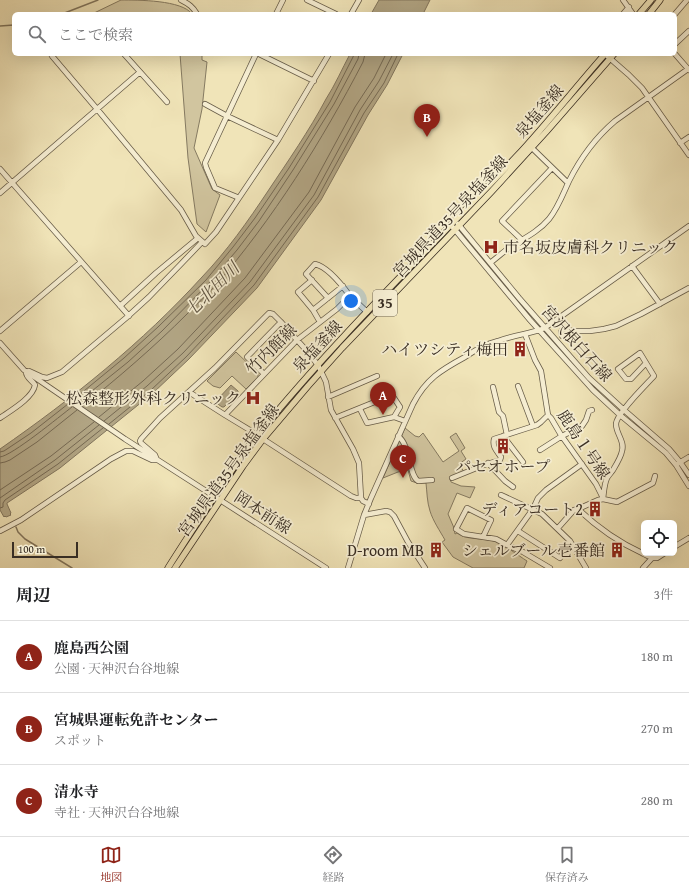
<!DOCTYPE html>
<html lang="ja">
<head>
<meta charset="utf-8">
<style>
  :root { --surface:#fff; --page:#f6f6f6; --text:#202124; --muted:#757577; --line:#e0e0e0; --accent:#8f2418 }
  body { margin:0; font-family:"Gentium Book Plus","Noto Serif JP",serif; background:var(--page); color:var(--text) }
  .controls { position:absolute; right:12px; bottom:12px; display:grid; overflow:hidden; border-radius:6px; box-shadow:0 4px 16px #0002 }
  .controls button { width:36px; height:36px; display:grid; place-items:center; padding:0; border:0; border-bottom:1px solid var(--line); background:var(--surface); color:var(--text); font:20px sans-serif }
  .scale { position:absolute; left:12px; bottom:10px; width:66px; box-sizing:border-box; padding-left:4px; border:2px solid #392e23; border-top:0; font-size:11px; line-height:14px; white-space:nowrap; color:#392e23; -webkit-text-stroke:3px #f5edd1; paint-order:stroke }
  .you { position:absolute; left:351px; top:301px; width:14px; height:14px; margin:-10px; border:3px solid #fff; border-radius:50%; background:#1a73e8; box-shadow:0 0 0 6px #1a73e833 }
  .badge { display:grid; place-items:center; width:26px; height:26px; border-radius:50%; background:var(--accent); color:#fff; font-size:13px; font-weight:700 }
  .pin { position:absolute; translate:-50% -33px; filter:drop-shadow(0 1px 2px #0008) }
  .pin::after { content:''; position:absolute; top:21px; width:14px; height:12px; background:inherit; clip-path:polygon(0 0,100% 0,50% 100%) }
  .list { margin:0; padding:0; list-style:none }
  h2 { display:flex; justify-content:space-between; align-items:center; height:52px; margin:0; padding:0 16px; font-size:17px }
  h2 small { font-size:13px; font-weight:400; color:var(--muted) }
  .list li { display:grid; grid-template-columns:26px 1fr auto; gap:12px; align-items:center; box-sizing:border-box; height:72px; padding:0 16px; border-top:1px solid var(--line) }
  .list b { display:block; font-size:15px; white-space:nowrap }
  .list p { margin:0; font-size:13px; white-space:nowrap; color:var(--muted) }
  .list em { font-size:13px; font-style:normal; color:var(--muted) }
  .icon { flex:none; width:22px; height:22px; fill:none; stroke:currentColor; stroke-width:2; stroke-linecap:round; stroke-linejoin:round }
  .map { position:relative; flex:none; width:689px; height:568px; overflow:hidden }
  .search { position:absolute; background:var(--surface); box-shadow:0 4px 16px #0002; left:12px; right:12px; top:12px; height:44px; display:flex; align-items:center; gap:10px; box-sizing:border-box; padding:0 14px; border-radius:6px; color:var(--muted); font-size:15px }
  .sheet { height:268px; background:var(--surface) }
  nav { display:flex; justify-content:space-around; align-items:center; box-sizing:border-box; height:56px; border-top:1px solid var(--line); background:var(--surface); font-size:11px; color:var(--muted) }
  nav a { display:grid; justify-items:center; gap:2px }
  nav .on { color:var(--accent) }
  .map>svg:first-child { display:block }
</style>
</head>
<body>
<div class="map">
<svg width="689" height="568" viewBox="0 0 689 568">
  <rect width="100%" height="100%" fill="#f0e4b8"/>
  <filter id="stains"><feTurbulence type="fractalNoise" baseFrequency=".005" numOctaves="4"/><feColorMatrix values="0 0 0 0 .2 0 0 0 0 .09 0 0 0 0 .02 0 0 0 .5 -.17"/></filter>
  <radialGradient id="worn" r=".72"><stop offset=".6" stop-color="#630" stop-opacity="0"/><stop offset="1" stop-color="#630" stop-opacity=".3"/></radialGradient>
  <path fill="#d1c59f" stroke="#857a61" d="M121,0c17,0 61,0 71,14h-100z
    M180,54h22v6l5,2 -5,47 -8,39 18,41 8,6 -14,37 -9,-8 -9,-66z
    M236,352l22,21v4l-12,12 -14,-13 -12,12 -7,-2 -6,-5z
    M405,428l10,8 4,1 4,-4 20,29 16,-11 -9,-14 6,-4 9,15 -4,3 5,8 -7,5 5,8 -14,5 1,5 10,4 14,1 -5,11 -13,-5 -9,21 6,14 1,6 2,-1c8,7 26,5 37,8 8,2 25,15 33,20l-3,7h-51l-20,-11 -11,-15 3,-2c-5,-9 -12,-19 -15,-29 -3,-9 -3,-19 -4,-28h-9l-6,-2 -3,-11 -10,2 -15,6z"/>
  <path fill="#b2a685" stroke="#82765e" d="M379,0h51l-7,14h-52z
    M350,54h53l-16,31 -19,30 -47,85 -64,88 -68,71 -36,34 -93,75 -53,35v1l4,9 -1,1 1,1 -5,2 -1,-1 -1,1 -4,-7v-61c72,-50 143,-107 202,-172 25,-26 46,-56 66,-86 20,-30 41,-60 58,-92 9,-14 16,-30 24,-45z
    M231,385l7,6v1l-14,15h-2l-7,-5z"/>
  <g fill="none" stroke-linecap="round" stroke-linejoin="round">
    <path stroke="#766a54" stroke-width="1" d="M73,400l51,-42 34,-31 48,-47 27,-33 22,-29 34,-50 41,-66 23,-45 1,-3
      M77,403l51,-41 34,-31 47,-48 28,-33 22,-29 34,-51 41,-66 24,-45 1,-5
      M83,406c36,-29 71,-59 104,-92 9,-9 19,-18 28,-28 58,-67 107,-145 148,-224l2,-8
      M99,417l44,-36 35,-32 67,-71 64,-86 46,-85 19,-29 12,-24
      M104,421l43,-35 36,-33 67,-71 64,-87 46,-85 19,-29 14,-27
      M109,424l42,-34 35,-33 68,-72 64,-88 46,-84 20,-30 14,-29
      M0,452l4,-1 27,-18 37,-29
      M0,457c12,-1 60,-41 72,-50
      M0,463l5,-1 5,-2 27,-18 40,-32
      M0,490l51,-34 43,-34
      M0,498l55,-38 44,-35
      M0,508l3,-1v-4l2,-3 53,-36 45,-36"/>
    <path stroke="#82765e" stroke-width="1.5" d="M62,14l36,-14
      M0,26l14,-1
      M16,527l2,5 7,7 47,29"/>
    <g stroke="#675c48" stroke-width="6">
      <path id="minor" d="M181,0c8,4 12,7 16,14
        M307,0l29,14
        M623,0l10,14
        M276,14l7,-14
        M351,14l8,-14
        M623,14l6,-7
        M675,14l12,-14
        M675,44l14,-13
        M51,54l1,2 45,53 84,101 15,26 9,8 11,-12 62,-92 51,-86
        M124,54l43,48
        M259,54l55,27
        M605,54l24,21 13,13 47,67
        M675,54l14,16
        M205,104l22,12 51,24
        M680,143l9,-6
        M532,148l36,35
        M0,169l129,147
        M0,193l140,-121
        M238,199l-1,-2 -22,-9 -9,-21 -1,-4 51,-109
        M458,224l61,74 70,80 35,32 45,39 11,13 9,13
        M451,225l79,95 63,70 27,25 46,38 10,12 13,21
        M522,240l-20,-19 50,-53
        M490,263c8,-6 14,-12 22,-17 13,-8 27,-15 37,-27 9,-11 14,-25 20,-38 12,-24 26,-43 46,-60l73,-52
        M632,266l28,38
        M312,280l-14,12 15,18 30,-24
        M328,298l-22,-24 9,-10c13,3 27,21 35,32
        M120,306l36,-33 42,-35
        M313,310l7,12
        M0,331l81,-69
        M572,331l-5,5h-5l-1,-4 2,-3 9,2h18l14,-2 12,-3 25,-12 48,-26
        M525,334l10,26 6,11 7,44 3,3 10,17 35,49 7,14
        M0,343l24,27 101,69 201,129
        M264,374l-17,-17 34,-35
        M518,386l15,40
        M493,387l6,25 4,4 4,19
        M189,392l36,23
        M328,397l49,-21
        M360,409l7,14 27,-6
        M0,418c10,-7 33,-20 35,-33 -3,-5 -9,-7 -9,-13l3,-1 13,6 5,1 15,-6 64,-54 23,-21 31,-32 22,-23
        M335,418l57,-23 8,12 -6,10 11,4
        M258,435l-33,-20 72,-75 40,-31 13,-13 17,16
        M398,436c13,10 10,38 20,45l14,-1
        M503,436l20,26
        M263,439l88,57 5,2h5
        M540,450l22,-14 20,-10 4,-6 3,-9 3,-1
        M488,463l17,18 8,6
        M679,463l10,-6
        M655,476l-2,7 -36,19 -14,-3 -5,1 -20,9c19,18 40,33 64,44 4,2 10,6 15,5 2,-1 6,-4 8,-5
        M452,478l32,-13 16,-5 1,-3c-4,-6 -9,-10 -7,-18l43,-14 4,-3 7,-7
        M501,495l41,19 28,27 -10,17 -42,-27
        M603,499c1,-7 1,-14 4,-21 2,-3 4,-5 6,-8 3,-5 8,-13 9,-19 3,-10 -6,-17 -6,-27 0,-10 30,-39 38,-48l-14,-23 -22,16 8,10h5l15,-16
        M364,515l22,-4 4,1 4,4 14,26 17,26
        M558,528l16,-18 4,-1
        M0,531l21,-11 90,-61 15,-8h7l19,9h5l-2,-5 -14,-12 -1,-2 1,-2 19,-21 55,-50 54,-55 4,1 8,8 25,28 12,15 8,17 5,28 22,39 6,14 2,35 2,3 6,3
        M483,537l8,-17 -24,-12 -11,21 8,5 32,5 11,6 16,7 27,16
        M570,541l16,27
        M507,545l26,-36 5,-11 8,-8 36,-26
        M674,547l15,-9
        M348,568l16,-53 7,-17 42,-94c13,-25 28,-34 52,-47 10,-7 21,-13 33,-16 14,-5 28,-7 42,-11l6,-3 143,-101
        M643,568l10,-11"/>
    </g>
    <g stroke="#392e23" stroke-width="7">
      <path id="major" d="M639,14l12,-14
        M649,14l11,-14
        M168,568c15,-24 31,-48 46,-71 13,-20 26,-40 41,-59 81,-100 173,-188 261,-281 31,-33 59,-69 89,-103
        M175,568l68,-102 20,-27 45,-53 34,-38 150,-157 54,-59 68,-78"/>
    </g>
    <use href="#minor" stroke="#f5edd1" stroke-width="4.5"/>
    <use href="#major" stroke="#f0e4b8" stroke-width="5.5"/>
  </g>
  <defs>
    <g id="hospital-bare" transform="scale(1.2)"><path d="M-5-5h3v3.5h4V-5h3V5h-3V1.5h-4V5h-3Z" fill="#8f2418" stroke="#f5edd1" stroke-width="2.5" paint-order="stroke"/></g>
    <g id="building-bare" transform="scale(1.2)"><path d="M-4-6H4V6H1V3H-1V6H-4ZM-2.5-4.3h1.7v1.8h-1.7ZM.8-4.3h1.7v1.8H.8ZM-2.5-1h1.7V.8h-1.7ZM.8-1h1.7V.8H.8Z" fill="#8f2418" stroke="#f5edd1" stroke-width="2.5" paint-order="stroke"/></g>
  </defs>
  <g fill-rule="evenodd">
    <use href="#hospital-bare" x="491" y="247"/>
    <use href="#building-bare" x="520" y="349"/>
    <use href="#hospital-bare" x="253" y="398"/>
    <use href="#building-bare" x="503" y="446"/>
    <use href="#building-bare" x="595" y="509"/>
    <use href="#building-bare" x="436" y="550"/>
    <use href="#building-bare" x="617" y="550"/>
  </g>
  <g text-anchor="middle" stroke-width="3.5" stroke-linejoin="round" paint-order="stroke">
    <rect fill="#f5edd1" stroke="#716757" stroke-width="1" x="373" y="290" width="24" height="26" rx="3"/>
    <g font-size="15" font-weight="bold" fill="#392e23">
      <text x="385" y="308">35</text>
    </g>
    <g font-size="16" fill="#392e23" stroke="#f5edd1">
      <text transform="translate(539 111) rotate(-49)" y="6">泉塩釜線</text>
      <text transform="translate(450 216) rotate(-47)" y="6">宮城県道35号泉塩釜線</text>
      <text transform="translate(577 343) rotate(48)" y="6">宮沢根白石線</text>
      <text transform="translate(317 346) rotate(-47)" y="6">泉塩釜線</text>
      <text transform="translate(271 349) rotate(-45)" y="6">竹内館線</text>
      <text transform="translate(584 444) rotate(56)" y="6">鹿島１号線</text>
      <text transform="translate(228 470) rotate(-54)" y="6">宮城県道35号泉塩釜線</text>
      <text transform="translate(263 512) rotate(33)" y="6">岡本前線</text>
    </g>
    <g font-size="16" fill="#392e23" stroke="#f5edd1" text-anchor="end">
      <text x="503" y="253" text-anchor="start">市名坂皮膚科クリニック</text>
      <text x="508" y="355">ハイツシティ梅田</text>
      <text x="241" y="404">松森整形外科クリニック</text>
      <text x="503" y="472" text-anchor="middle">パセオホープ</text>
      <text x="583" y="515">ディアコート2</text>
      <text x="424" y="556">D-room MB</text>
      <text x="605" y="556">シェルブール壱番館</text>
    </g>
    <g font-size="17" font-style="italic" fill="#5d5240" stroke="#f5edd1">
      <text transform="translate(212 289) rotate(-45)" y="6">七北田川</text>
    </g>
  </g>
  <rect width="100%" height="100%" filter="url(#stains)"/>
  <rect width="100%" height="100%" fill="url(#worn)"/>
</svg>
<div class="controls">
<button><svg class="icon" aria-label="locate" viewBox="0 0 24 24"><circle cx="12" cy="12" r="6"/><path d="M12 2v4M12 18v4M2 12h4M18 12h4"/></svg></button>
</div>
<div class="scale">100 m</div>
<div class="you"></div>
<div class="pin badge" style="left:383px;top:415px">A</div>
<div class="pin badge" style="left:427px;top:137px">B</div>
<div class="pin badge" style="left:403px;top:478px">C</div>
<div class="search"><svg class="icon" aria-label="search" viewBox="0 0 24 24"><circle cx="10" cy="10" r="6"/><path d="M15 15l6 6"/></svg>ここで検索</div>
</div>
<section class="sheet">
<h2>周辺<small>3件</small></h2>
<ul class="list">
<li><span class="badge">A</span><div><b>鹿島西公園</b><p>公園 · 天神沢台谷地線</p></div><em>180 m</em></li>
<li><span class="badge">B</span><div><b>宮城県運転免許センター</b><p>スポット</p></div><em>270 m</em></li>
<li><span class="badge">C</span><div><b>清水寺</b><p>寺社 · 天神沢台谷地線</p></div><em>280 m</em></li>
</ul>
</section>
<nav>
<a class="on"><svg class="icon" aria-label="map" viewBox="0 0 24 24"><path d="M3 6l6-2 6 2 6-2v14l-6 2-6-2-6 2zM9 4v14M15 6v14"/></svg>地図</a>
<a><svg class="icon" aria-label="directions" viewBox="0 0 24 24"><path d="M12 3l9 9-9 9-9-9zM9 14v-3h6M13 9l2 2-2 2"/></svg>経路</a>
<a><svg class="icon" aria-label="saved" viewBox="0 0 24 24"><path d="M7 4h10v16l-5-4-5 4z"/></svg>保存済み</a>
</nav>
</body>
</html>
